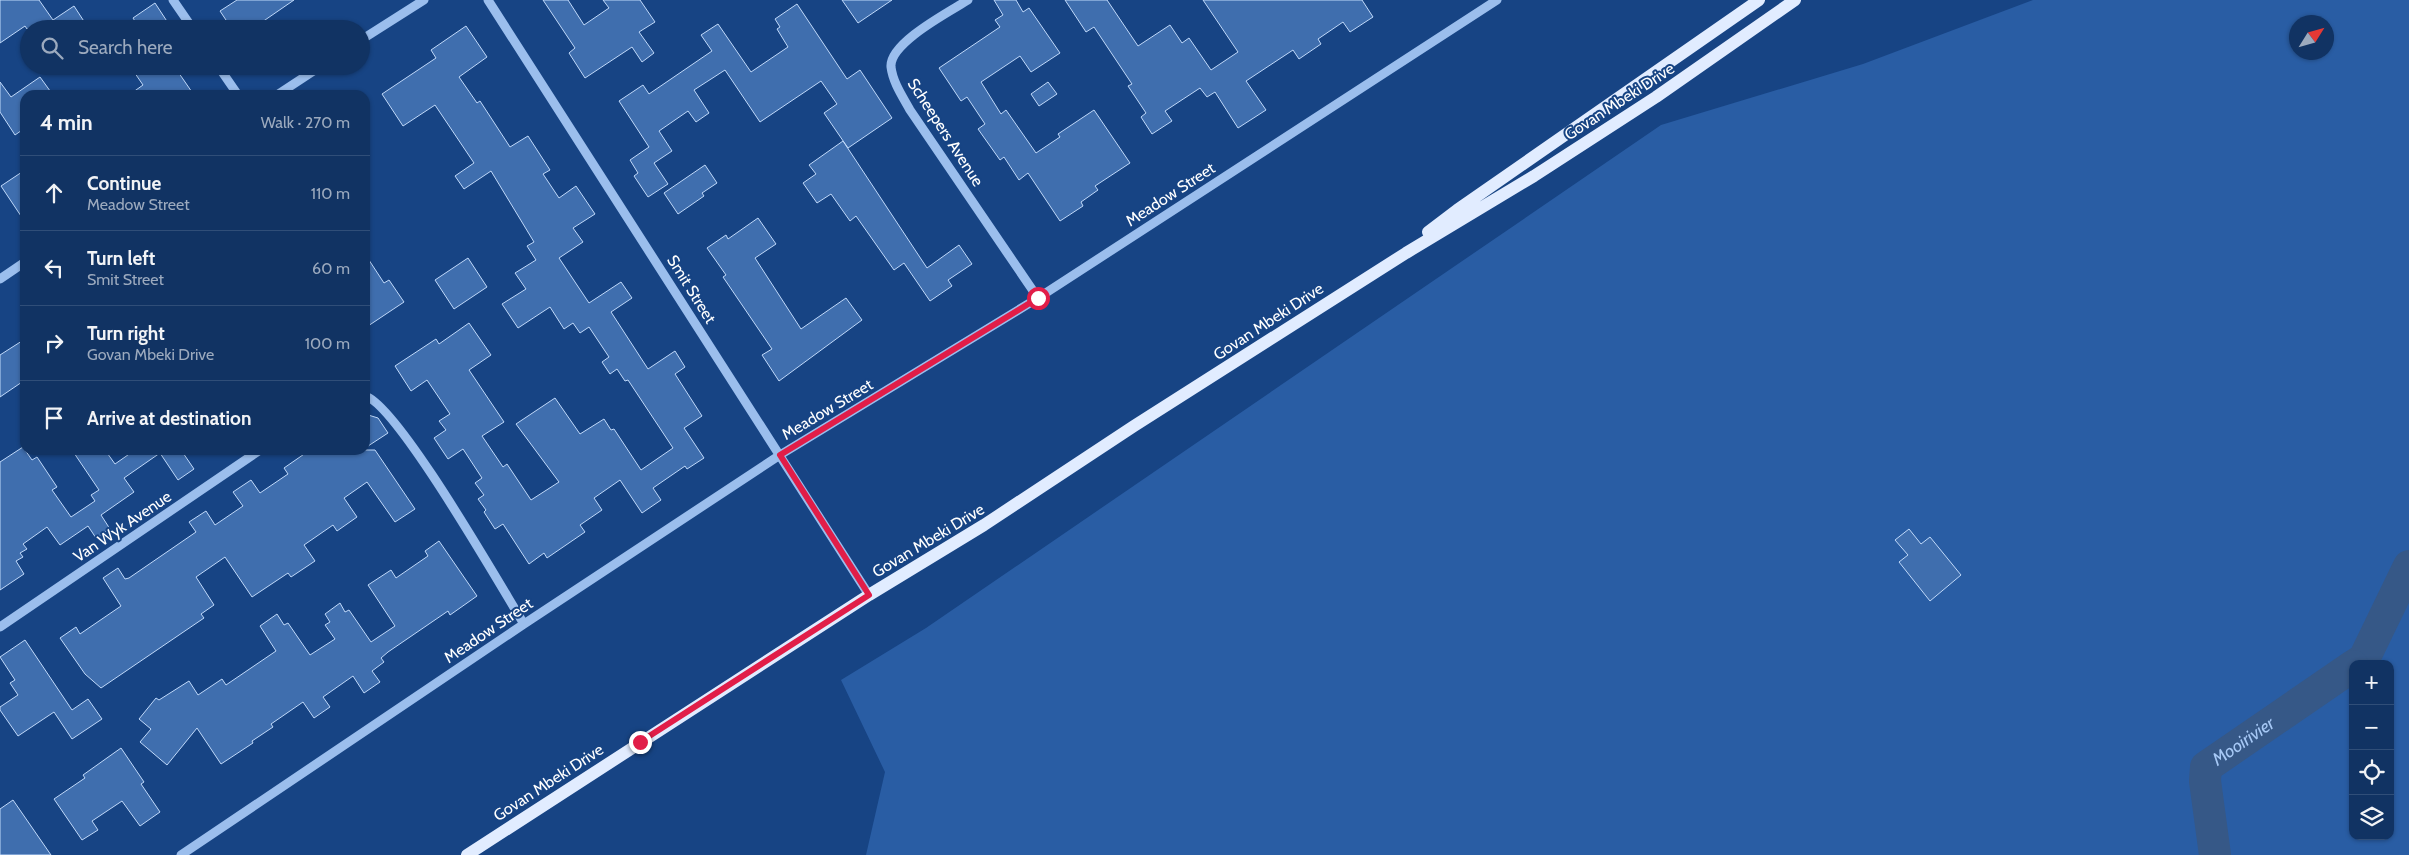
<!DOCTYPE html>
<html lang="en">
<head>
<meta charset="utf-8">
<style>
  :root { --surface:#113363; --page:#1e3f6c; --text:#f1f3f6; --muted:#9caabe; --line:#304e78 }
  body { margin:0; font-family:Cabin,sans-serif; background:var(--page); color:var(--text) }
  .controls { position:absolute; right:15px; bottom:15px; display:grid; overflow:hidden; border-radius:10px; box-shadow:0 1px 4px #0004 }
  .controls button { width:45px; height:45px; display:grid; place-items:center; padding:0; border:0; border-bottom:1px solid var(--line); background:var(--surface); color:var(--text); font:25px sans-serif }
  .compass { position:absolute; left:2289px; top:15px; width:45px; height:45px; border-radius:50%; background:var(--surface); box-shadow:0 1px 4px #0004; rotate:53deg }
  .stop { position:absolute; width:15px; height:15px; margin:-11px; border:4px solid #e11d48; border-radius:50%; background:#fff }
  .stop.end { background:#e11d48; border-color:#fff; box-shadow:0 1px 5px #0008 }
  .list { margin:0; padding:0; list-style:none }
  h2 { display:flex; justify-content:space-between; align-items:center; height:65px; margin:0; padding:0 20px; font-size:21px }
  h2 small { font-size:16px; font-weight:400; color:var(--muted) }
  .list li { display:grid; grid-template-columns:32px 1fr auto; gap:15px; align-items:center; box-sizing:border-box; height:75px; padding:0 20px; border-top:1px solid var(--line) }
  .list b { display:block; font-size:19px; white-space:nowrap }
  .list p { margin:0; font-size:16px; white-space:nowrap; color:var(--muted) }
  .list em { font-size:16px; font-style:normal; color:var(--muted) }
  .icon { flex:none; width:28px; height:28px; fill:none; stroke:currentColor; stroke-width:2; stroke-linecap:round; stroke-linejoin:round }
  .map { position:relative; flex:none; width:2409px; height:855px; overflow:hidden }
  .search { position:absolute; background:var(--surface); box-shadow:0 1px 4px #0004; left:20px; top:20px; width:350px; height:55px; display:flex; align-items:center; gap:12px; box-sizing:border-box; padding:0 18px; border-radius:28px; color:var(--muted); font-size:19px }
  .panel { position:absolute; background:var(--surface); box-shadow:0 1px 4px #0004; left:20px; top:90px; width:350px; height:365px; border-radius:15px }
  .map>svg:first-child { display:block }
</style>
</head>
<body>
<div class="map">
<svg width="2409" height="855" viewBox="0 0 2409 855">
  <rect width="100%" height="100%" fill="#174484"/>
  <path fill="#295da4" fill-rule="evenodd" d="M2033,0h376v855h-1543l19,-83 -44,-92 85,-52 735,-503 202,-61zM2296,22h30v30h-30zM2353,664h37v172h-37z"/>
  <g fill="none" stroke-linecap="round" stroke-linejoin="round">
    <g stroke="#365887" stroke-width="32">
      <path d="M2356,664l8,-5 45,-93"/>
      <path id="s1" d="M2215,855l-10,-74 1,-14 147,-101"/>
    </g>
  </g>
  <path fill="#3f6eae" stroke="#c0d9fa" d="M0,0h39l14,20 21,-14 15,23h-62l-2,-3 -25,17z
    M237,0h57l-42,29h-20l-12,-18z
    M543,0h25l16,25 25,-17 -6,-8h37l15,22 -16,10 15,21 -12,9 -10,-15 -47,31 -16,-25 6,-5z
    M842,0h50l-34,23z
    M994,0h22l7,12 6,-4 31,45 -29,19 -11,-16 -39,26 20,32 5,-4 30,43 24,-16 -2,-3 36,-24 36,53 -35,23 3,4 -17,12 2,4 -23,15 -32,-48 -9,7 -15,-23 -4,3 -22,-31 7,-5 -18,-27 -6,4 -22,-33 61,-41 -5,-7 8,-5z
    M1065,0h42l31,46 32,-21 12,18 7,-5 22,32 27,-18 -35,-52h159l11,17 -23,15 -7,-10 -25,17 3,5 -22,15 -6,-9 -47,31 20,29 -28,18 -23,-36 -8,5 -7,-9 -35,23 7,10 -20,13 -11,-17 5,-4 -18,-27 4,-2 -38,-57 -8,5z
    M155,3l17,26h-32l-7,-11z
    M797,4l50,75 13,-9 32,48 -44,30 -24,-35 13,-9 -16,-23 -61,41 -35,-52 -31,20 15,23 -13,9 -8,-11 -29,20 13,20 -18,12 14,21 -20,13 -14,-21 4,-3 -8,-13 19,-13 -30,-46 24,-16 6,9 63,-43 -11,-16 17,-11 33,48 37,-25 -11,-18 3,-2 -5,-8z
    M466,26l21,31 -28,20 18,26 3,-2 30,46 18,-11 22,34 -7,4 16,24 17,-12 19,28 -22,14 10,14 -24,16 30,45 32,-21 11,16 -21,14 37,57 27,-18 10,16 -10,7 27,42 -18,12 20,30 -17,11 -2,-3 -32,22 8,12 -19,13 -22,-33 -26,18 8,12 -22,15 5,7 -38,26 -3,-5 -15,11 -26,-40 -8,5 -11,-17 2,-2 -8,-11 6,-4 -9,-12 7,-5 -19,-29 -15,10 -14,-21 12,-8 -7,-9 11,-7 -23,-34 -16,11 -16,-25 41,-27 3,5 30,-21 22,32 -22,15 35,52 -22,14 21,31 4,-3 24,36 28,-18 -43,-58 39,-26 25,36 24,-15 7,11 3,-1 27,41 32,-22 -45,-68 -3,1 -8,-12 -7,5 -8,-12 7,-5 -20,-30 -9,6 -7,-10 -9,6 -14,-22 -32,21 -16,-24 24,-15 -11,-16 21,-13 -9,-14 7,-4 -43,-71 -27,18 -9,-13 19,-13 -39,-58 -32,21 -21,-32 54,-36 -5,-8z
    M130,66h44l20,29h-65l14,-10z
    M40,77l13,18h-28v33l-10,7 -15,-23v-30l11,15z
    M1048,82l9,12 -18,12 -8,-12z
    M843,141l84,127 32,-23 13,19 -24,16 4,6 -22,15 -26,-38 -10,7 -38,-54 -6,5 -19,-27 -14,9 -14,-20 13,-9 -7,-9z
    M705,165l12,18 -15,10 2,3 -26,18 -14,-21z
    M25,170v52l-24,-36z
    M758,218l18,26 -21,14 46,71 45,-31 16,22 -83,61 -17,-26 10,-6 -49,-72 3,-2 -19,-27 19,-13 2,4z
    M365,254l19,29 5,-3 15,22 -39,26z
    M468,258l19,29 -33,22 -19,-29z
    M25,339v41l-25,17v-42z
    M365,414l13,4 10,15 -23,15z
    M23,447l9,13 5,-3 20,30 -5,3 19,27 24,-16 -4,-6 8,-5 -27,-40h33l10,14 20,-14h46l13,19 -16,11 -18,-27 -36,25 10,14 -33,23 9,14 -14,9 -8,-12 -28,19 -13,-18 -24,17 4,5 -7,4 3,4 -7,4 8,13 -24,16v-128z
    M310,450h65l40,59 -20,13 -28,-40 -23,16 13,19 -20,14 -4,-6 -29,20 11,16 -24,16 -3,-4 -36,24 -27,-40 -29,20 18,28 -13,9 3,4 -103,70 -16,-14 -25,-36 16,-11 4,7 41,-28 -18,-28 15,-10 7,11 4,-1 67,-46 -7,-10 17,-11 9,14 28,-19 -10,-14 18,-12 9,13 28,-19 -4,-6z
    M1909,529l12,15 9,-7 31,38 -31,26 -31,-39 9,-7 -13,-15z
    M439,541l38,55 -27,19 -2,-4 -60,41 -7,6 3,4 -12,9 8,11 -16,11 -11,-17 -30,21 7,10 -16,11 -11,-16 -32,22 2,3 -21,14 1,2 -32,21 -24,-36 -30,37 -27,-23 11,-13 -12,-10 17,-21 3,2 30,-19 9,14 24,-16 4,6 50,-34 -16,-25 17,-12 7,11 4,-2 22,32 25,-16 -10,-14 5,-3 -5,-8 15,-11 5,9 4,-2 22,32 24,-16 -27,-41 23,-15 5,8 32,-22 -3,-5z
    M25,640l47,70 16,-11 14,20 -30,20 -18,-27 -36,24 -18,-26v-3l18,-12 -8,-12 5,-3 -15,-23z
    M121,748l23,34 -3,2 19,28 -20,14 -18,-25 -30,20 6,9 -16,10 -28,-41 31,-21 -2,-3z
    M13,800l38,55h-51v-46z"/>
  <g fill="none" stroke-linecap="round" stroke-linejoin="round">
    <path stroke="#9bbeed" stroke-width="9" d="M173,0l20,29
      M488,0l381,595
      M968,0c-19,12 -79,43 -77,67 2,16 12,30 19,43l128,188
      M361,40l63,-40
      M218,66l20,29
      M277,95l44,-29
      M0,279l25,-17
      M365,396c32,8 136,191 159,228
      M0,627l260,-177
      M181,855l343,-231 256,-169 258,-157 459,-298"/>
    <path stroke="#e1ecff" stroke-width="12" d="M1428,232l29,-22 302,-210
      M467,855l402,-260 115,-70 150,-99 272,-173 128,-77 122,-79 139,-97"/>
  </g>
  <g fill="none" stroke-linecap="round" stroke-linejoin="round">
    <path stroke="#e11d48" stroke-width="6" d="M640,742l229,-147 -89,-140 258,-157"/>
  </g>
  <g text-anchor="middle" stroke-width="4" stroke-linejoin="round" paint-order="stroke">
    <g font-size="16" fill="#fff" stroke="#174484">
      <text transform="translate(1619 101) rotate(-33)" y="6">Govan Mbeki Drive</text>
      <text transform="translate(946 132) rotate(57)" y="6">Scheepers Avenue</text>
      <text transform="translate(1170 194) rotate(-33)" y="6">Meadow Street</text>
      <text transform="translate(692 289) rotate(58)" y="6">Smit Street</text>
      <text transform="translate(1268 321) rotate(-33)" y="6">Govan Mbeki Drive</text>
      <text transform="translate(827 409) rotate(-31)" y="6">Meadow Street</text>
      <text transform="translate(122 526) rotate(-34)" y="6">Van Wyk Avenue</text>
      <text transform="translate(928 540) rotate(-31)" y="6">Govan Mbeki Drive</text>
      <text transform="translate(488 630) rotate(-34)" y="6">Meadow Street</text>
      <text transform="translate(548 782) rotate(-33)" y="6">Govan Mbeki Drive</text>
    </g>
    <g font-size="18" font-style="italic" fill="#a6c8f5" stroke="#174484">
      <text dy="6" stroke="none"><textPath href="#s1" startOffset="134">Mooirivier</textPath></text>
    </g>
  </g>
</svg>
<div class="controls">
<button>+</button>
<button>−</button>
<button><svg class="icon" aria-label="locate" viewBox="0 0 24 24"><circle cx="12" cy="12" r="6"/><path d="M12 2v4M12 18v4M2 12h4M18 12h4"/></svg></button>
<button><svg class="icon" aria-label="layers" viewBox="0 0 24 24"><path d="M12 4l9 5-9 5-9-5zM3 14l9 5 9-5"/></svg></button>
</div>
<svg class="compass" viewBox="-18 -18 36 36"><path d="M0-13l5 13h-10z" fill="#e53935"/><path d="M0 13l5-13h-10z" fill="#9caabe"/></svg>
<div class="stop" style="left:1038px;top:298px"></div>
<div class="stop end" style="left:640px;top:742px"></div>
<div class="search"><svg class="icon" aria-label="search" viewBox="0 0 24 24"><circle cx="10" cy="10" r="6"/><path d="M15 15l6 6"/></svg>Search here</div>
<section class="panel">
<h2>4 min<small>Walk · 270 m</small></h2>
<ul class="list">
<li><svg class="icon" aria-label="ahead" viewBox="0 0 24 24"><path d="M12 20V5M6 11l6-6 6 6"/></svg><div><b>Continue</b><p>Meadow Street</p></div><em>110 m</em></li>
<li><svg class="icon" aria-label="left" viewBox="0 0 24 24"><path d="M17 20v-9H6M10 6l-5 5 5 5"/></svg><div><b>Turn left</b><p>Smit Street</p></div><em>60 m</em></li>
<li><svg class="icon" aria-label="right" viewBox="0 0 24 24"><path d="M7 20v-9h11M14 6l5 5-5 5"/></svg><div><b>Turn right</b><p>Govan Mbeki Drive</p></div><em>100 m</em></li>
<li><svg class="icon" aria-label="arrive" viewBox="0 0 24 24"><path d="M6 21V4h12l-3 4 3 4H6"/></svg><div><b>Arrive at destination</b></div></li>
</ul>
</section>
</div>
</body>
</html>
